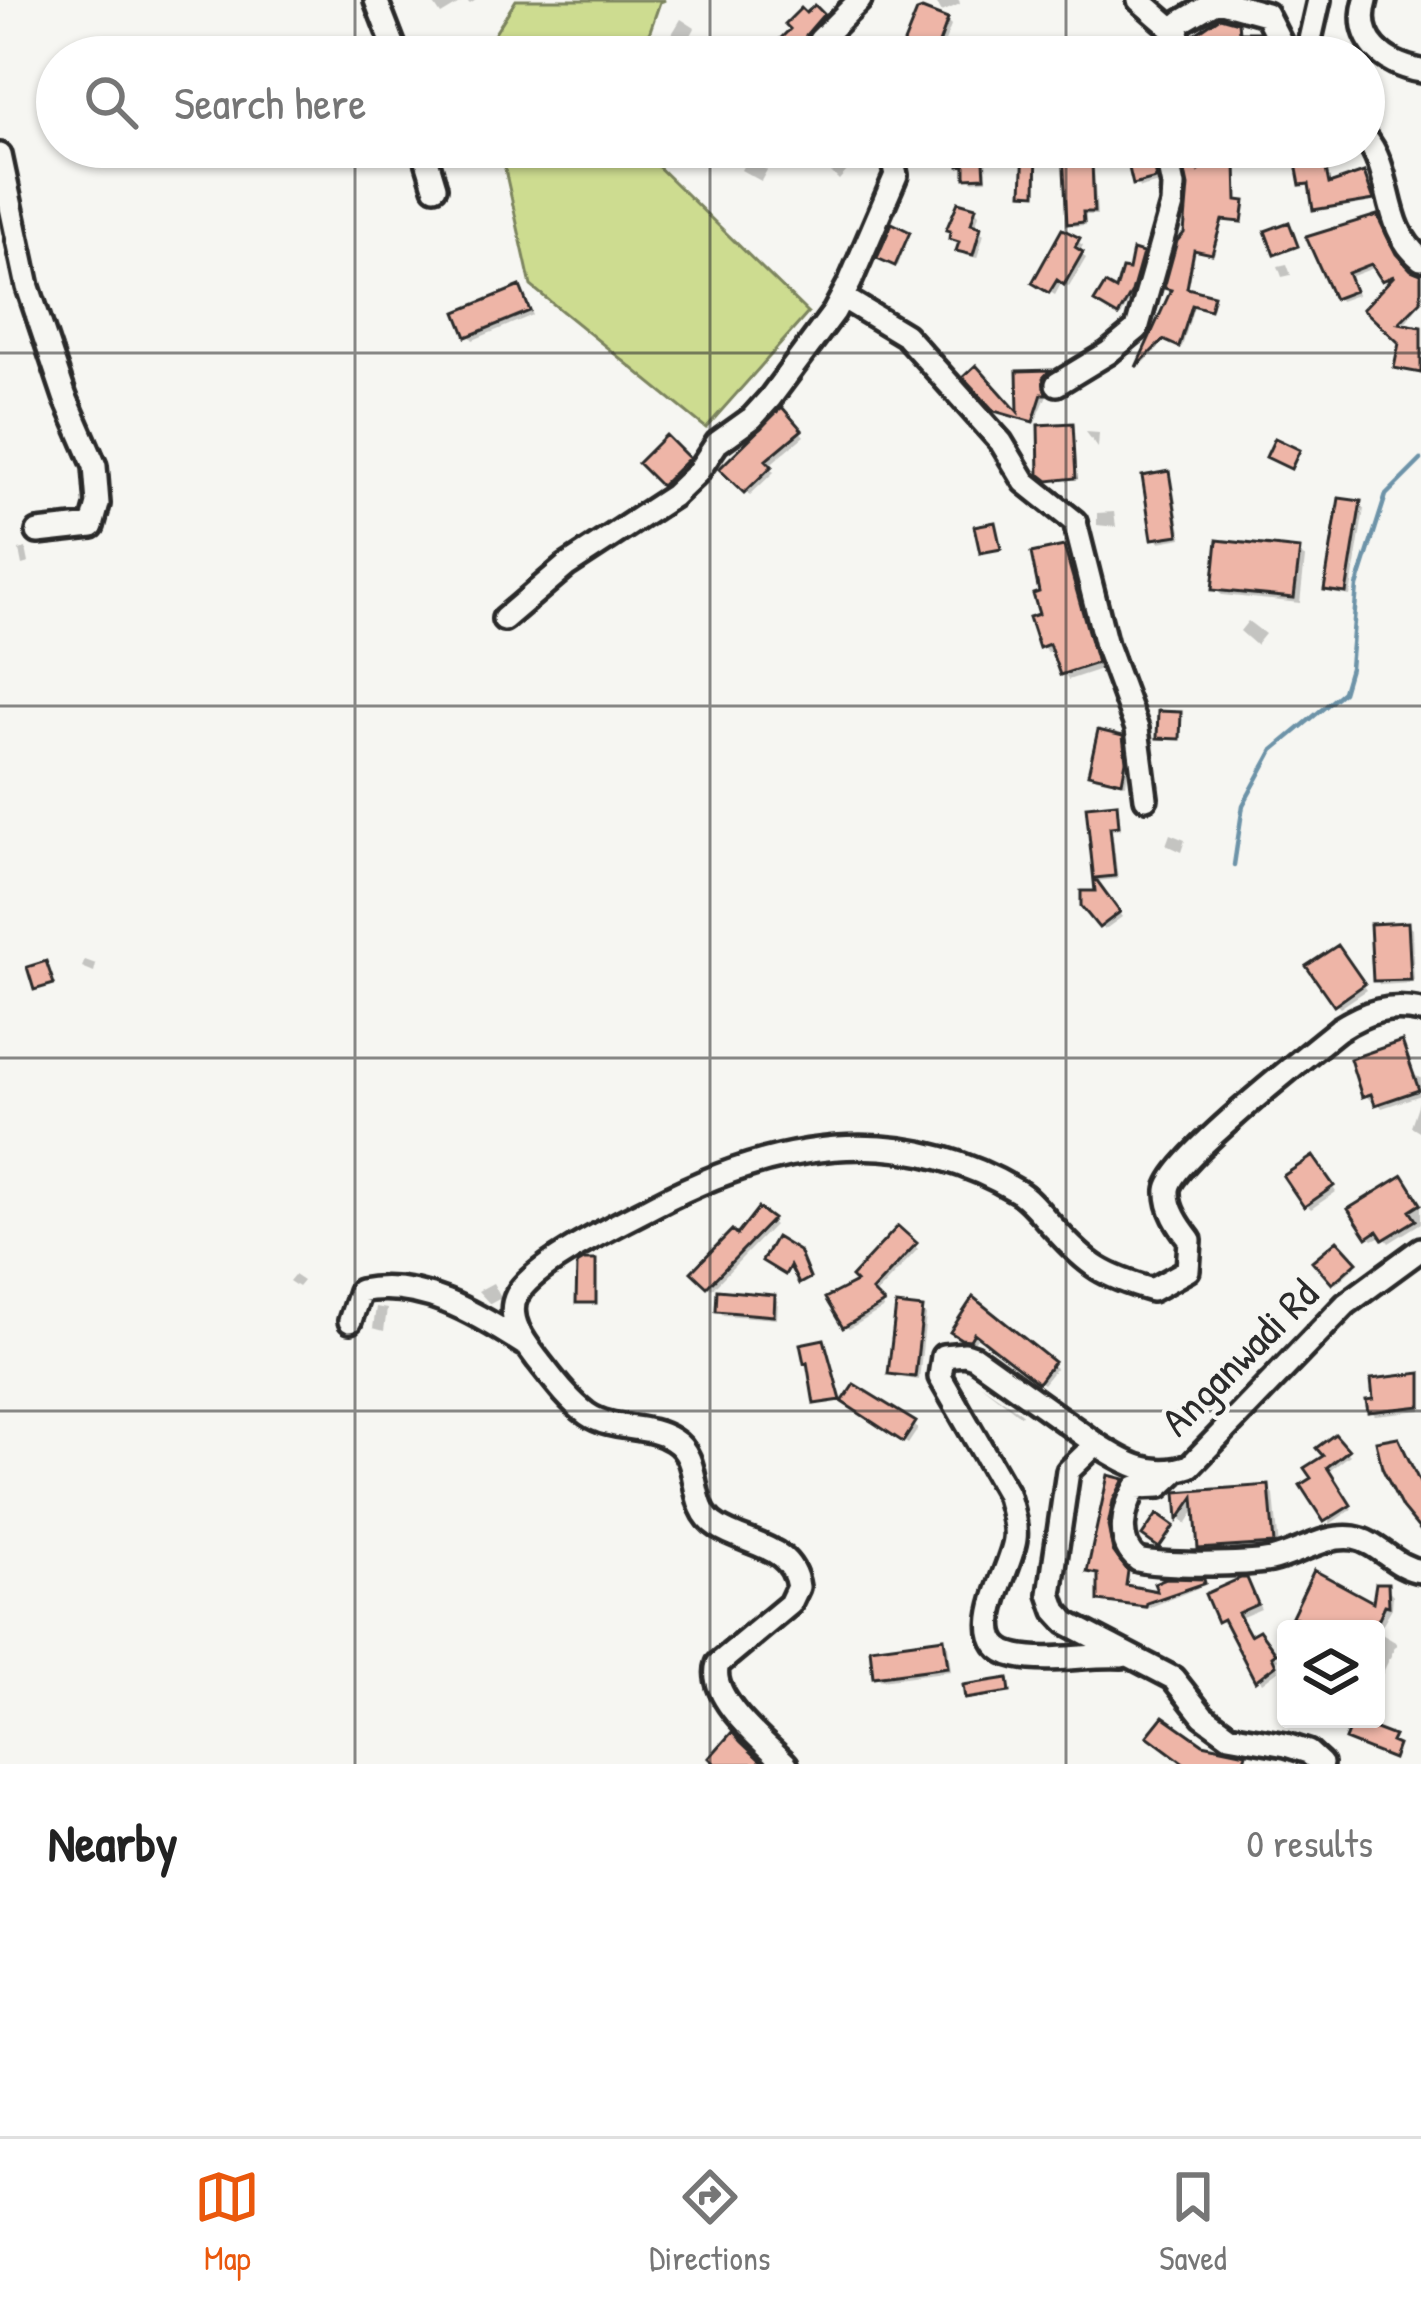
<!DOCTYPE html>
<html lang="en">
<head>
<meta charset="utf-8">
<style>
  :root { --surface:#fff; --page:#f2f2f2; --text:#222; --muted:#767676; --line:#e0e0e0; --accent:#ea580c }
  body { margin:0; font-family:"Patrick Hand",sans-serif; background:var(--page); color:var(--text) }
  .controls { position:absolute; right:36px; bottom:36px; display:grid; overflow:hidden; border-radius:12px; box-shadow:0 3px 9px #0004 }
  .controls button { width:108px; height:108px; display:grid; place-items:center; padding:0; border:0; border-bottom:3px solid var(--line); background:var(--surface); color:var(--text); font:60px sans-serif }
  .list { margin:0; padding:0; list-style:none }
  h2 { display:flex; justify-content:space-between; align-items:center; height:156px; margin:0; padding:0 48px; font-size:51px }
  h2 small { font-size:39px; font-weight:400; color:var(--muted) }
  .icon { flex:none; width:66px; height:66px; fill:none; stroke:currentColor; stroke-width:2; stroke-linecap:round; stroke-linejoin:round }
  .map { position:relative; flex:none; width:1421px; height:1764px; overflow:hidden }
  .search { position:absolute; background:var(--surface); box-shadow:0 3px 9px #0004; left:36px; right:36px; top:36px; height:132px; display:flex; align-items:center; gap:30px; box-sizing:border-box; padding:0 42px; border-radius:66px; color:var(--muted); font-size:45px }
  .sheet { height:372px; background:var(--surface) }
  nav { display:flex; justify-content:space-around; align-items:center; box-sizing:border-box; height:168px; border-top:3px solid var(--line); background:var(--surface); font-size:33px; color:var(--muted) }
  nav a { display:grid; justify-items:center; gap:6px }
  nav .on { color:var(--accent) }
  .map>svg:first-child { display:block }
</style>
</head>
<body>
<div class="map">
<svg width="1421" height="1764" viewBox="0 0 1421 1764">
  <rect width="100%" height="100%" fill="#f6f6f2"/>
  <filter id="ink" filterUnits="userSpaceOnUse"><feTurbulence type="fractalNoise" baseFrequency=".00833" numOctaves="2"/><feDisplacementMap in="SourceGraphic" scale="24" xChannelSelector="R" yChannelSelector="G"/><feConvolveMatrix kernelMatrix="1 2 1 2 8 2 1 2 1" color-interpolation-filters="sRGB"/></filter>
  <g filter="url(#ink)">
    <path fill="#cddc90" stroke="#7c845e" stroke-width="3" d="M516,0h149l-5,2 -19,55h-161z
      M500,147h138l170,166 -102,115 -175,-142z"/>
    <path fill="#0003" d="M431,0h45l-6,4 -4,-4 -25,15z
      M935,0h24l1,4 -18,8z
      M815,9l10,10 -14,15 -7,23h-64l35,-9z
      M681,19l14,9 -8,15 -15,-9z
      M947,22l4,4 -12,31 -24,-5 -7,-9z
      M1216,23l20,2 4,10h17l13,22h-46z
      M1132,39l11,2 -2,13 -11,-2z
      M907,147h32l3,5 -27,13z
      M961,147h25l1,33 -14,1 -5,-4 -7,-13z
      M1066,147h17v18l11,4 3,46h-11v10l-13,1 -4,-4z
      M1127,147h31l-5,8 6,28 -19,5 -5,-5z
      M1183,147h13l-1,13 5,2v12l33,-27h32l-28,19 1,37 7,3 -2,17 -20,-3 -9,35 -18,-5 -8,41 24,6v13l-18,-4 -12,41 -16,-7 -26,27 34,-77 17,-107z
      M1285,147h36l-9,18h13l4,22 36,-10 9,25 -56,9 -6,-26 -9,-1 -6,-31z
      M1036,149l1,46h-10l-2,-3z
      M833,157l14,14 -8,9 -15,-15z
      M747,159l20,11 -6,11 -20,-11z
      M974,209l5,5 -4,14 9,6 -7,24 -13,-3 -4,-5 1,-6 -9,-6z
      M1064,233l19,12 -4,8 7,5 -17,29 -7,-5 -7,13 -15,-9z
      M909,234l-11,32 -15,-7z
      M1310,239l90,24 15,13 6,-1v27l-19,25 19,4v44l-24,-8 5,-25 -12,-57 -14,-18 -26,10 7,18 -17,6z
      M1142,255l-9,40 -12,21 -21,-12 18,-9z
      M1287,264l4,11 -9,2 -4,-11z
      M519,289l14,26 -60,25 -4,-5z
      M1020,374l30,1 -6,6 3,14 -12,28 -14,-4z
      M782,411l22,25 -36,30 6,6 -24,23 -26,-26z
      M1086,432l13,1 -1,15z
      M666,439l25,25 -24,24 -25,-25z
      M1168,474l4,5 10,59 -23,4 -4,-4z
      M1360,504l4,5 -14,87 -18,-3 -4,-4z
      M1114,512l2,15 -19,-2v-12z
      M26,548l3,15 -7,2 -3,-15z
      M1063,549l6,6 32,114 -33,11 -14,-30 -6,2 -6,-6 1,-52z
      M1298,551l7,7 -5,45 -78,-8 -7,-6z
      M1248,621l17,13 -9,11 -16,-14z
      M1121,739l5,5 3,23 -3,17 -30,-6 -4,-5z
      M1115,806l6,23 -9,1 6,49 -21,2 -8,-72z
      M1170,834l15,6 -4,12 -15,-7z
      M1097,884l25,33 -18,13 -20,-25 14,-11z
      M1407,925l5,4 2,54 -34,2 -4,-5z
      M1342,953l25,37 -27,18 -4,-4z
      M85,960l11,4 -2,8 -12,-5z
      M1401,1045l14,31 6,2v17l-39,13 -7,-10 -5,2 -5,-5z
      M1421,1096v36l-10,-6z
      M1317,1164l19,28 -25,17 -4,-4z
      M1407,1183l14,23v17l-32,20 -6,-8 -10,5 -4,-4z
      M759,1212l15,13 -62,64 -17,-17 42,-32z
      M898,1231l20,18 -44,47 10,12 -35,21 -4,-3z
      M1336,1244l20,22 -20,18 -20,-23z
      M294,1275l9,6 -5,6 -9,-6z
      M493,1283l8,15 -11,6 -12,-13z
      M774,1298l4,4 -1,17 -54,-4 -4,-5z
      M973,1301l83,67 -13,16 -64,-49 -5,7 -17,-7z
      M376,1307l11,2 -3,22 -11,-3z
      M921,1311l5,4 -7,65 -23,-3 -5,-4z
      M1421,1376v34l-46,5 -4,-4z
      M980,1384l40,28 2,2 -1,2z
      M850,1406l64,19 4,4 -10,15z
      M1334,1438l16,17 -22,17 24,37 -22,15 -15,-45z
      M1110,1479l14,4 -9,21 -5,26 4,26 15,20 -2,12 35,7 41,-13 2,3 -57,23 -47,-8v-25l-11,-4z
      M1268,1488l6,7 5,54 -71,5 -7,-6 -3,-42 -12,18 -5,-5 -2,-24z
      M1246,1581l15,28 -21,9 11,20 12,1 15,20 -4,2 5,9 -17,13 -34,-60 -4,2 -4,-5z
      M1384,1585l9,10 -1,13 -14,24 19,11 -20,42 -1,-56h-75l4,-7 -10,-7 80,-8z
      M943,1641l5,5 3,25 -70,9 -5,-4z"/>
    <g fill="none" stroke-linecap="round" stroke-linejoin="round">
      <path stroke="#6d93a8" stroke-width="4.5" d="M1234,865l9,-60 30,-55 70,-58 7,-24 7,-82 29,-91 35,-35"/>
    </g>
    <path fill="#eeb5a7" stroke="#2b2b2b" stroke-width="3" d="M815,5l9,9 -18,21 -5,22h-54l-1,-8 27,-3 17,-17 -5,-5 16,-16 5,5z
      M922,9l26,10 -14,38 -27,-9 -3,-5 13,-32z
      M1220,17l18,5 1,10h19l13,25h-14v-15l-64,12 -2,-17z
      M958,147h25l2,30 -20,1v-13l-6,1z
      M1024,147h13l-1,47 -14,-1z
      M1124,147h26l6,32 -23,6z
      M1228,147h27l-19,16 1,37 8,1 -3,21 -20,-2 -10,34 -18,-4 -7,38 27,7 -4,15 -18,-5 -13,42 -16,-7 -27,27 35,-77 -7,-2 13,-47 7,-8 4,-47 -6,-29 16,-1 1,15z
      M1293,147h25l-7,15 13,-2 5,24 35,-12 10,28 -61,10 -4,-26 -9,1z
      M1080,150l1,12h11l2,50h-11l1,10 -17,2 -4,-73z
      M958,202l18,5 -5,17 10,3 -8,28 -17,-4 3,-9 -10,-3 1,-8 -4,-1z
      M1377,215l19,39 15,16 10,4v27l-22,22 22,4v46l-27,-5 5,-25 -36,-34 31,-33 -12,5 -11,-17 -23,9 7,18 -21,8 -28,-62z
      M1289,222l9,24 -24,9 -9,-24z
      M892,223l18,9 -15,34 -18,-8z
      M1062,229l18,9 -5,9 8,5 -19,33 -7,-5 -8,13 -17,-10z
      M1133,250l10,3 -11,39 -14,24 -24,-14 11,-18 11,6 6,-21 7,1z
      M520,286l10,25 -64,26 -10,-25z
      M976,365l42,47 -1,-41 33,-1 -7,8 3,16h-4l-9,28 -39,-11 -31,-34z
      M782,407l20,23 -36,30 6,6 -28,27 -25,-24z
      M1073,423l3,55 -28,3 -9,-7 -1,-49z
      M666,435l23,23 -28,28 -23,-23z
      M1275,438l25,12 -9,19 -25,-12z
      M1169,471l10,64 -27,4 -10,-63z
      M1339,498l22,3 -15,92 -22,-3z
      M995,522l6,27 -21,4 -6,-27z
      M1217,540l83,9 -6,49 -82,-8z
      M1064,546l33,117 -37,12 -11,-31 -10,4 -10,-31 10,-3 -6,-20 6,-2 -8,-39z
      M1158,711l23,1 -1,27 -23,-1z
      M1098,730l25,6 3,25 -4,21 -34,-8z
      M1117,803l2,23 -9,1 5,49 -20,2 25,34 -21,16 -18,-22v-15h14l-9,-85z
      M1408,922l3,58 -38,1 -3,-57z
      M1338,945l27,39 -31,22 -28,-40z
      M46,961l8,23 -20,6 -7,-23z
      M1402,1041l17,49 -44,15 -4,-11 -9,3 -12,-38z
      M1313,1156l21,30 -30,21 -21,-31z
      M1403,1175l18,29 -11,7 6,9 -33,20 -6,-9 -10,7 -19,-29z
      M758,1208l15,11 -66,68 -16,-15 41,-42 5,5z
      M898,1226l19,17 -45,48 12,12 -41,25 -18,-30 31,-16 -5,-5z
      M776,1237l23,14 11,27 -11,6 -9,-18 -5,9 -23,-14z
      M1337,1240l20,22 -25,22 -20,-23z
      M584,1260h12v43h-20l1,-39z
      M717,1290l58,5 -1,21 -58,-5z
      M973,1297l81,65 -16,21 -64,-50 -4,7 -9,-1 -11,-7z
      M896,1305l27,3 -8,69 -27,-3z
      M824,1339l17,61 -27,4 -7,-42 -3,1 -4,-19z
      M1421,1373v33l-53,6 -2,-12 7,-1 -2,-20z
      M854,1384l62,38 -13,20 -61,-40z
      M1335,1434l14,16 -22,17 24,38 -27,17 -24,-37 11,-7 -7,-10 19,-12 -7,-8z
      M1398,1437l23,48v46l-19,-23 -20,-40 -6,-27z
      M1108,1475l16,4 -11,22 -5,25 5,25 15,20 -2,14 31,6 -3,-8 12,-5 38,1 1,4 -58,20 -1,4 -48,-6v-27l-11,-2z
      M1269,1485l5,59 -76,5 -4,-52 -16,23 -2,-28z
      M1157,1514l17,12 -15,22 -17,-12z
      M1314,1570l59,32 3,-19h12l1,23 -4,-1 -11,24h-76l4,-9 -10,-4z
      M1241,1578h6l11,26 -20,9 12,22 9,-5 17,23 -4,3 4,9 -21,16 -32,-62 -6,3 -12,-28z
      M944,1638l4,29 -75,10 -3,-29z
      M1008,1678l2,14 -45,7 -2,-14z
      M1163,1716l40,28 43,9 -3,11h-58l-38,-28z
      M1360,1723l34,13 -3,6 7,3 -5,14 -48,-19 5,-13 7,3z
      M732,1732l9,10 23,22h-49l-6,-6z"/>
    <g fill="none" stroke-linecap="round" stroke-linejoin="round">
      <g stroke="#2b2b2b" stroke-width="30">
        <path id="minor" d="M376,0l22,57
          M1139,0l37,32
          M1215,0l51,14 22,43
          M1366,0c-12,40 18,64 55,71
          M816,57l4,-17 40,-40
          M1168,57l13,-35 36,-21
          M1311,57l-2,-13 10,-44
          M1364,136c31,36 17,91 57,123
          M423,147l12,40
          M0,155l28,132 37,110 30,69 3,38 -6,22 -54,6
          M842,297l63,38 96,107 24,40 50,40 31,123 31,84 9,69
          M1057,384l51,-31 29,-24 35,-124 1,-19 -8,-39
          M504,619l62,-53 107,-70 24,-23 20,-30 35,-25 18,-20 64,-86 16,-30 46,-107 -6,-28
          M350,1321l10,-30c60,-12 116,22 164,53
          M1096,1444l-122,-87 -9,-3 -22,2 -3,21 67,116c4,14 10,32 8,46 -3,31 -55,105 2,117 32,7 71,-2 105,0
          M1177,1470l-17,16 -24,1c-13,22 -21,55 2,73 24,6 108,5 133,0 27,-6 54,-26 83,-22 25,4 40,30 67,33
          M786,1764c-22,-22 -79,-67 -68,-100l72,-60 8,-17c-6,-43 -50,-41 -81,-61 -31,-19 -13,-67 -44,-86 -26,-17 -60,-8 -86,-26 -19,-14 -34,-35 -49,-54 -13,-17 -33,-42 -21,-65 16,-31 104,-72 136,-89 117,-62 243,-87 364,-15 14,8 26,26 38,38 34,38 49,47 97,61l36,-20 2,-30c-11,-14 -23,-31 -22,-50 2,-28 143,-138 171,-161 27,-17 50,-25 82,-18
          M1321,1764l-13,-12 -22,-7 -57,-10 -26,-19 -30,-38 -106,-55 -11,-12 -6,-17 18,-123 28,-27c31,20 56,35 94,22l156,-162 75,-55"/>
      </g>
      <use href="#minor" stroke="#f6f6f2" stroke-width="21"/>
    </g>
  </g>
  <path fill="none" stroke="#2b2b2b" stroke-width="3" stroke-opacity="0.55" d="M355,0v57M710,0v57M1066,0v57M355,147v1617M710,147v1617M1066,147v1617M0,353h1421M0,706h1421M0,1058h1421M0,1411h1421"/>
  <g text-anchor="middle" stroke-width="9" stroke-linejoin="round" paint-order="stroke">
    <g font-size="42" fill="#2b2b2b" stroke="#f6f6f2">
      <text transform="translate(1239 1357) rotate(-45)" y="15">Anganwadi Rd</text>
    </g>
  </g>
</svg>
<div class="controls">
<button><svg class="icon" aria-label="layers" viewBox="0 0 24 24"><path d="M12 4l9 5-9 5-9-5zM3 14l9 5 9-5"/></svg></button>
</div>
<div class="search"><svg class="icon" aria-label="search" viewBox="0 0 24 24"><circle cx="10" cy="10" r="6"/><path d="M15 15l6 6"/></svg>Search here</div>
</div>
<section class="sheet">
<h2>Nearby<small>0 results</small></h2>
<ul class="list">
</ul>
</section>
<nav>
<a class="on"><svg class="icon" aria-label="map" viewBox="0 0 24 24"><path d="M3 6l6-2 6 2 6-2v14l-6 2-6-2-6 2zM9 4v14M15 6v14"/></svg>Map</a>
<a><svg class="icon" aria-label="directions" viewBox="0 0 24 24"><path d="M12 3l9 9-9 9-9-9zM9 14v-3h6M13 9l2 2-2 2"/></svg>Directions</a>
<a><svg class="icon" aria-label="saved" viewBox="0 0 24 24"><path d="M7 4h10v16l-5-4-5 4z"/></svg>Saved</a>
</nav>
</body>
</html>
